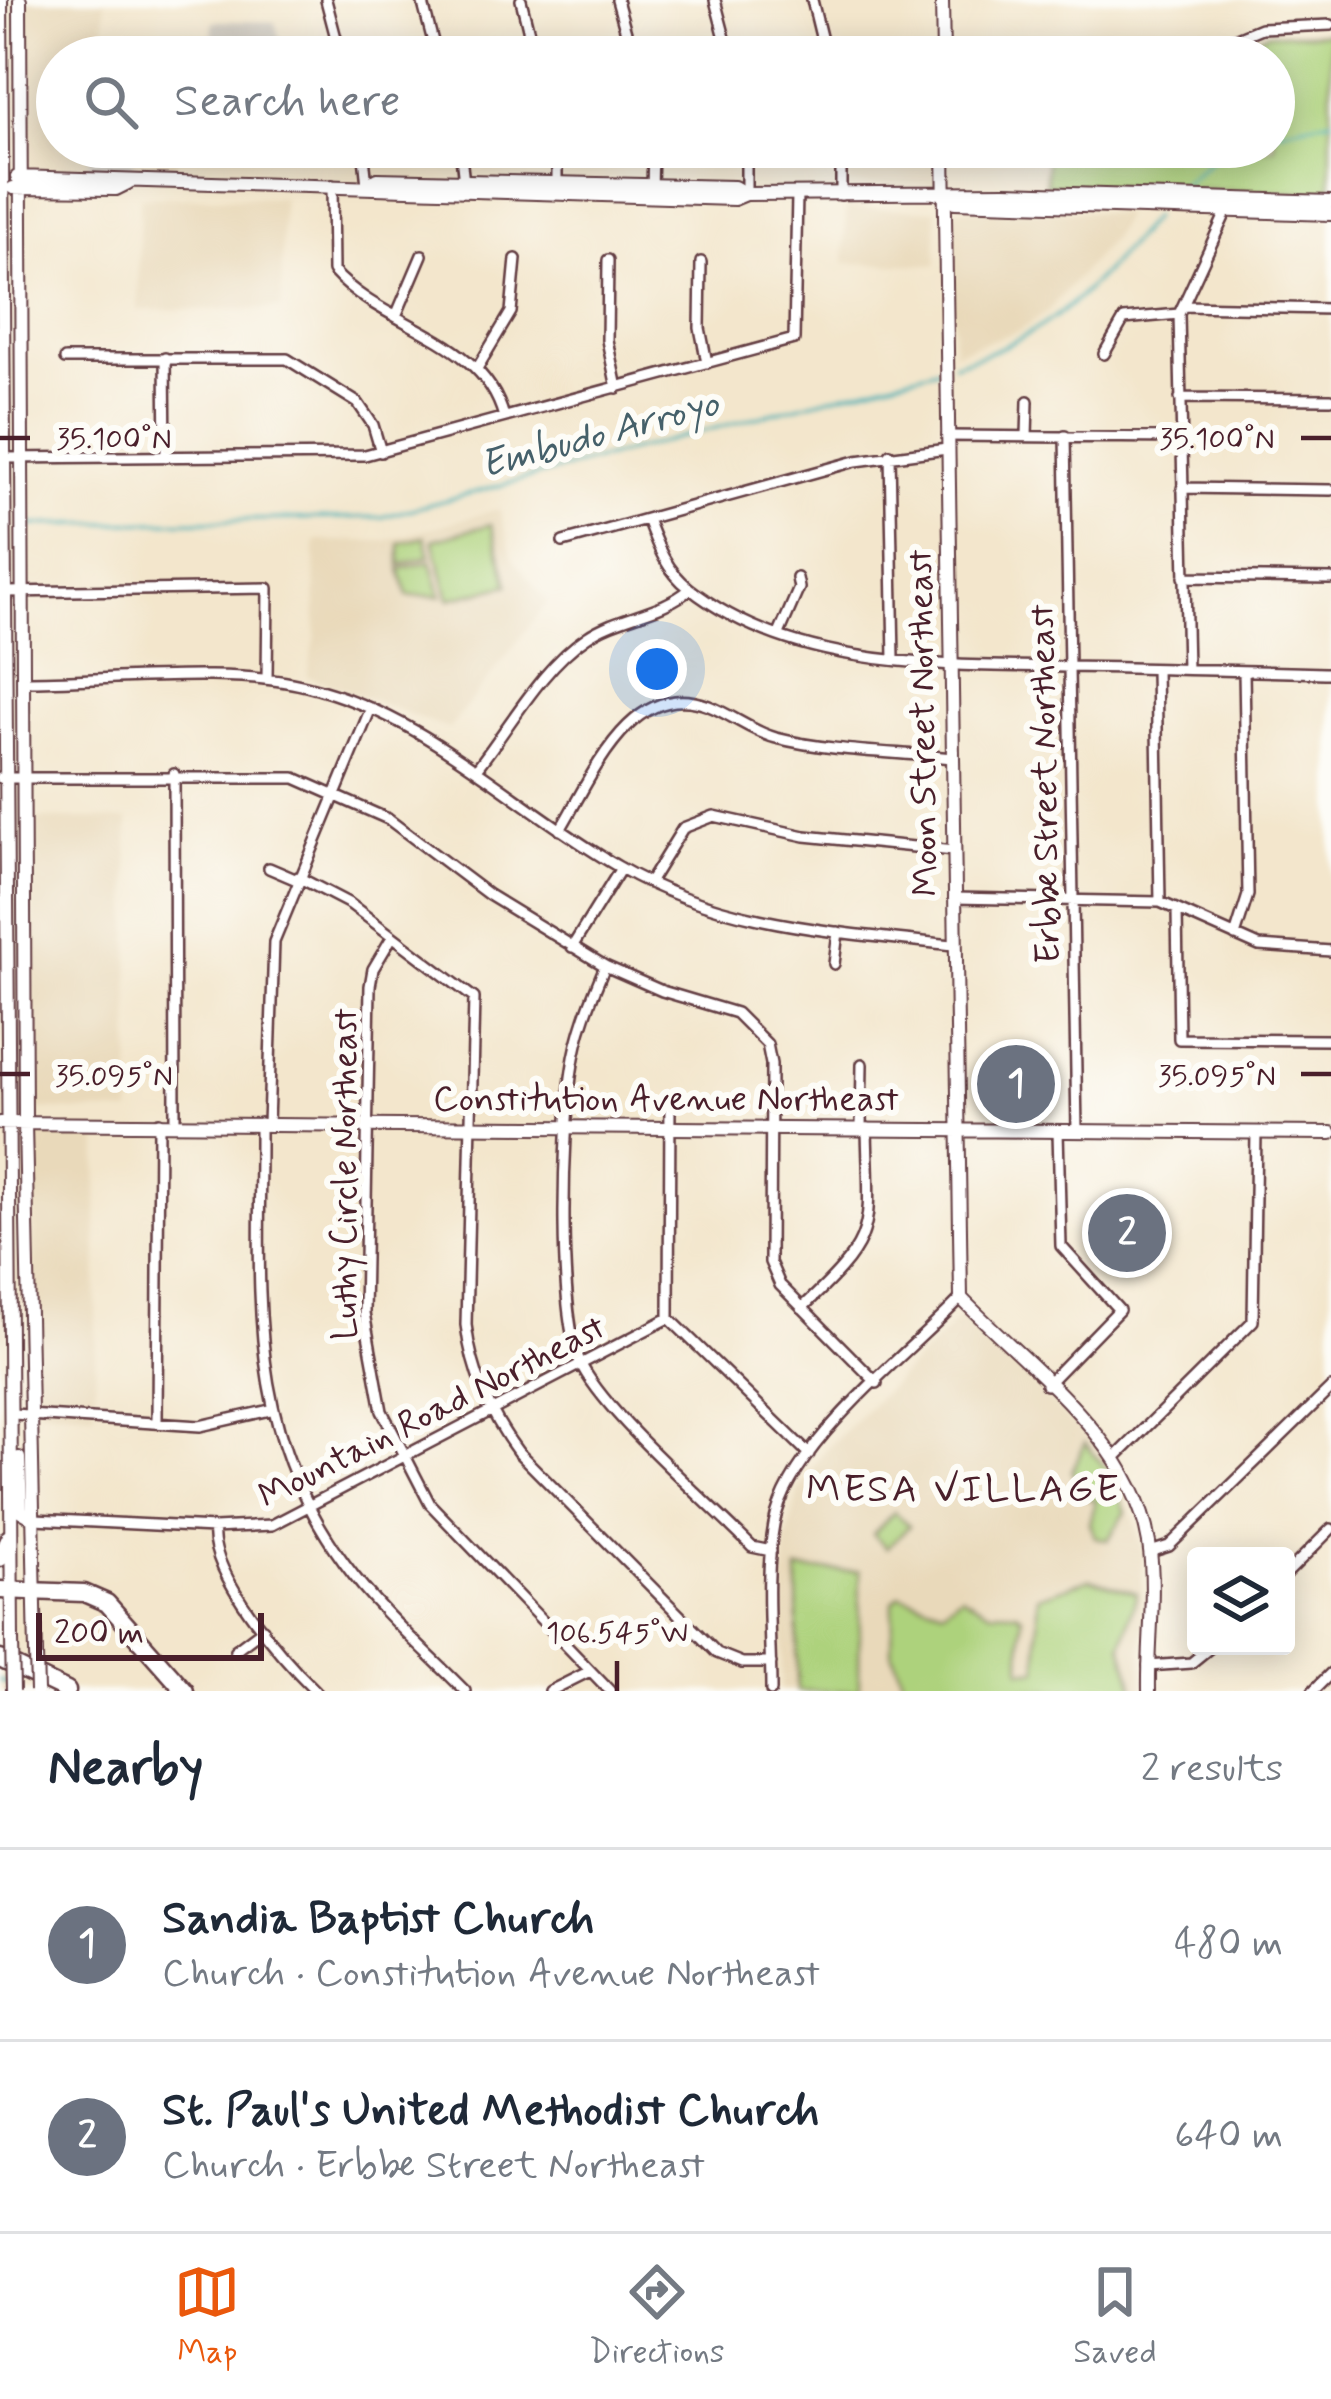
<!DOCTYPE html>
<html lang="en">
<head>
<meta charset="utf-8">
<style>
  :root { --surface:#fff; --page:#f2f2f3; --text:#1f2937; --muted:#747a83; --line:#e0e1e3; --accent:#ea580c }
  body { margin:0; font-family:Mynerve,sans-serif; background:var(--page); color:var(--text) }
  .controls { position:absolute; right:36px; bottom:36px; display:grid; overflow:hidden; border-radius:12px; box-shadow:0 6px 30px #0003 }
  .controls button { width:108px; height:108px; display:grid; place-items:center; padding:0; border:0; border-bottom:3px solid var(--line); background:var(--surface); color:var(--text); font:60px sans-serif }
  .scale { position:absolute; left:36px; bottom:30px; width:228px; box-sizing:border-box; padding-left:12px; border:6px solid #4a1f2b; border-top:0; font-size:33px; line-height:42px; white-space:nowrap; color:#4a1f2b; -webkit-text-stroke:9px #fdfcf7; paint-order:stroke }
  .you { position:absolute; left:657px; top:669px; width:42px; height:42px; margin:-30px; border:9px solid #fff; border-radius:50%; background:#1a73e8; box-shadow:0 0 0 18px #1a73e833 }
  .badge { display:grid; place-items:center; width:78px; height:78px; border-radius:50%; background:var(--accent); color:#fff; font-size:39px; font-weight:700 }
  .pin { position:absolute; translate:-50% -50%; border:6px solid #fff; box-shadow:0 3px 12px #0006 }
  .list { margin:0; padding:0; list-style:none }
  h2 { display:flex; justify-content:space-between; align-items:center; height:156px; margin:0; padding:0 48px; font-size:51px }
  h2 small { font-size:39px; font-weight:400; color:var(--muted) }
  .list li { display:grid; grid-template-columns:78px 1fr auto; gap:36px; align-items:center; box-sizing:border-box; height:192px; padding:0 48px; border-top:3px solid var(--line) }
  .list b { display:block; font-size:45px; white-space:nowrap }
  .list p { margin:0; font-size:39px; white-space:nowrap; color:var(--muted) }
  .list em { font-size:39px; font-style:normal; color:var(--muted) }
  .icon { flex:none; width:66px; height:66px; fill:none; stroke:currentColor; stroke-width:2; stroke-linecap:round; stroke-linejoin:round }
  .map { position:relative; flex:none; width:1331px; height:1691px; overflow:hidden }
  .search { position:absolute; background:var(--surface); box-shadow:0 6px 30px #0003; left:36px; right:36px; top:36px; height:132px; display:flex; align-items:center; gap:30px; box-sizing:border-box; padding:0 42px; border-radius:66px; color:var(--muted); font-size:45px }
  .sheet { height:540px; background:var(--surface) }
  nav { display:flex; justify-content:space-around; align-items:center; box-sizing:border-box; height:168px; border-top:3px solid var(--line); background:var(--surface); font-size:33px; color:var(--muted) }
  nav a { display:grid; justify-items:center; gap:6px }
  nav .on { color:var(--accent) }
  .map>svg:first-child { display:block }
</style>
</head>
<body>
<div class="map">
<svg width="1331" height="1691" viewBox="0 0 1331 1691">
  <rect width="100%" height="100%" fill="#fdfcf7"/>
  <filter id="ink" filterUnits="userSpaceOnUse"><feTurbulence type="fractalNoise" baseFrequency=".00833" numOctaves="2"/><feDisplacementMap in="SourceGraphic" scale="24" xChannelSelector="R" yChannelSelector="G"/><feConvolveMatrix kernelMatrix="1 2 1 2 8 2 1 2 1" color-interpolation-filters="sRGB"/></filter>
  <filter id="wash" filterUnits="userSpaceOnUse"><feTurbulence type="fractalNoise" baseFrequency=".004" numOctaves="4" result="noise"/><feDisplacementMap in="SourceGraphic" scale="48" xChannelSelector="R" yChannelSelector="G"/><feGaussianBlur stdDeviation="2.7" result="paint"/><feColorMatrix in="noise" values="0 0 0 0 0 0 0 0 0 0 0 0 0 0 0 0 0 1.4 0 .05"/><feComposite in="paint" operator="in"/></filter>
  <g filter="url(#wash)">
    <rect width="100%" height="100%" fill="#f3e6cc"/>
    <path fill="#e9d9ba" d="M25,0h80l-1,37 19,1 1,19h-67v90h32v24l-62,-2z
      M133,147h44v25h-44z
      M846,147h91l1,33 -5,6 -83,-2 -6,-8z
      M140,197l143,1 -2,111 -143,1z
      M846,207l90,3 1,55 -93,-2z
      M956,209l94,1 75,4 -13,24 -66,75 -27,18 -65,21 -3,-137z
      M499,509l14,50 35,43 -99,127 -142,-53 9,-40 -1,-95h70z
      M32,819h96l3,294 -97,-4z
      M42,1130l56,1 -3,282 -56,-4 -4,-5 -3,-264z
      M0,1132l5,203 -5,12z
      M962,1316l129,125 28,34 24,73 -1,143h-361l5,-147 12,-52 26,-41z"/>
    <path fill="#c9c3b8" d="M213,21l62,1 9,35h-72z
      M89,147h44v25l-44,-1z"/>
    <path fill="#add27c" stroke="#7c7854" stroke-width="3" d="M1268,33h63v161l-285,-9 1,-38h227v-90h-65z
      M491,524l18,61 -60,14 -16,-59z
      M425,537l5,19 -30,9v-22z
      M431,561l10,35h-33l-8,-27z
      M1085,1443l23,28 18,41 -18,28 -13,-3 -5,-14 6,-23 -13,-2 -11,-27z
      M894,1512l15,14 -22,22 -14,-14z
      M798,1570l62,1 -1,120h-62z
      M1090,1579l47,14 -15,52 13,46 -229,-2 -14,-37 1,-50 7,-7 44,14 17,-14 29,16 27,1 5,4 -1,54h17v-74z"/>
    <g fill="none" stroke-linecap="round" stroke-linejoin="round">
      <path stroke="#3eafb6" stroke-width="3" d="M1274,131l57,-12
        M1179,188l47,-41
        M953,364c99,-27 135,-72 200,-147
        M26,525l356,-8 562,-150
        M0,1680l11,5"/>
    </g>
  </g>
  <g filter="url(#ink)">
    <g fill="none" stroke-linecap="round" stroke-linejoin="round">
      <g stroke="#633d43" stroke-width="14">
        <path id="street" d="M326,0l15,57
          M422,0l15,57
          M521,0l14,57
          M617,0l16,57
          M715,0l15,57
          M812,0l14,57
          M1191,57l70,-29 70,-3
          M363,147l4,38
          M460,147l4,36
          M557,147v43
          M746,147v47
          M841,147v48
          M332,185l1,86c51,57 150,66 171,146
          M652,190l1,-43
          M608,260l-1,80 10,48
          M701,262l-1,66 7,35
          M1183,306l148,3
          M396,316l26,-61
          M1104,354l20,-35 55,-5
          M165,358l1,99
          M65,359h222l71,44 15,22 8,27
          M478,367l33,-55 5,-53
          M1180,398l151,1
          M947,436l234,2
          M1027,436l1,-35
          M1065,436l12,695
          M890,454l4,205
          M5,458l360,-3 429,-116 3,-144
          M1182,488l149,2
          M647,519c10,26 19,51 42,69 104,82 252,77 377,79 89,1 177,4 265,6
          M563,542l293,-81 91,-12
          M1184,577l147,2
          M6,592l262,-4 -1,91
          M779,634l20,-46 -2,-10
          M1156,669l4,233
          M1187,669l-8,-355 50,-108
          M24,681c80,0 209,-14 282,5 123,30 207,120 313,181 103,60 219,65 334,78
          M477,768c33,-42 65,-101 110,-131 32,-22 74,-23 103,-48
          M174,774l1,349
          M0,778h295l93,41 101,76 116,71 57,25 74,22 31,31 4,20 -1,198 10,23 97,98
          M560,830c31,-51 71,-154 149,-124 23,9 42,25 67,32 56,14 119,14 176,20
          M269,868l28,12
          M298,877l52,27 124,94 -8,327c6,48 23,88 52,127l199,201 25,10h29
          M649,883l34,-55 31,-12 91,20 149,15
          M954,898l206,4 99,44 72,5
          M1177,910l2,129 152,1
          M1235,936l13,-41 -4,-224
          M392,937l-19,32 -3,17 -6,327 18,98 48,93 180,187
          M572,947l49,-79
          M834,964l4,-32
          M605,966c-14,33 -28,67 -33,104 -9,58 -16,251 11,298 29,52 124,133 169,179l19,4
          M670,1096l-1,222 140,136
          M260,1123c1,165 -18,300 85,441 34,47 80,86 120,127
          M268,1124l6,-182 97,-234
          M861,1128l1,-64
          M802,1308c78,-73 67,-76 65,-180
          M1046,1385l73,-75 -58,-64 -3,-115
          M13,1414l187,12 70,-16
          M157,1422l2,-300
          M1116,1457l137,-136 3,-189
          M35,1519l179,9 58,-3 397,-207
          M214,1528c-6,45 70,132 102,163
          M1150,1552l19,-6 162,-158
          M1286,1574l45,-45
          M235,1650l28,-21
          M1148,1666l43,-3 21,-17
          M550,1691l40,-20
          M771,1691c0,-54 -7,-113 3,-167 15,-80 131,-167 187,-226
          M1313,1691l18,-18"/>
      </g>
      <g stroke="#633d43" stroke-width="16">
        <path id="secondary" d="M1,0l11,1640
          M20,0l5,1123 11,531
          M942,0l1,57
          M944,147l17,1151c69,71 172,143 188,245 7,47 -1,100 0,148
          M17,177l717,22 12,-5 260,-2 325,10
          M367,185l10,-6 357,8 12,7
          M13,188l103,1 12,-6
          M944,196l11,6 376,12
          M0,1123l1331,10
          M19,1458l2,53 14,8"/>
      </g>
      <g stroke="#633d43" stroke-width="21">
        <path id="highway" d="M0,1558l9,-20
          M0,1590l84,3 23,10 78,88
          M0,1659l67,32"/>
      </g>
      <use href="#street" stroke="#fff" stroke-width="9"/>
      <use href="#secondary" stroke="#fff" stroke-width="12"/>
      <use href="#highway" stroke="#fff" stroke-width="16"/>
      <g stroke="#633d43" stroke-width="16" stroke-linecap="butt">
        <path id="secondary-bridge" d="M12,1640l1,51
          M36,1654l1,37"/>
      </g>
      <use href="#secondary-bridge" stroke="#fff" stroke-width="12"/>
    </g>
  </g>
  <path fill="none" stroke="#4a1f2b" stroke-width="4.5" d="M0,438h30M1301,438h30M0,1074h30M1301,1074h30M617,1661v30"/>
  <g text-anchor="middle" stroke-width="12" stroke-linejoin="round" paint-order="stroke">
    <g font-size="36" fill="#4a1f2b" stroke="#fdfcf7">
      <text transform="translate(921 723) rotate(-91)" y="13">Moon Street Northeast</text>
      <text transform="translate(1043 784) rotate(-91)" y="13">Erbbe Street Northeast</text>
      <text x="666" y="1110">Constitution Avenue Northeast</text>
      <text transform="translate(343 1174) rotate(-90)" y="13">Luthy Circle Northeast</text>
      <text transform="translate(431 1410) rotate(-27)" y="13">Mountain Road Northeast</text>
    </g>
    <g font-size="39" font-style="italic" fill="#45606a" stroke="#fdfcf7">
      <text transform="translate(599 432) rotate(-15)" y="14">Embudo Arroyo</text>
    </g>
    <g font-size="39" letter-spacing="3" fill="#4a1f2b" stroke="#fdfcf7">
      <text x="964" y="1501">MESA VILLAGE</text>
    </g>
  </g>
  <g font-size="30" text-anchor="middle" fill="#4a1f2b" stroke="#fdfcf7" stroke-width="12" stroke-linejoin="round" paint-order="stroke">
    <text x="114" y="448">35.100°N</text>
    <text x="1217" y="448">35.100°N</text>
    <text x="114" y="1085">35.095°N</text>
    <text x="1217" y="1085">35.095°N</text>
    <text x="617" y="1642">106.545°W</text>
  </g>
</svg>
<div class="controls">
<button><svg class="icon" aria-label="layers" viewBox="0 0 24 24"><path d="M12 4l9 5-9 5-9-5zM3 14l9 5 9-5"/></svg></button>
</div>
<div class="scale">200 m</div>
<div class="you"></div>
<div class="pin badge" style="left:1016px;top:1084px;background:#6b7280">1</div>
<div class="pin badge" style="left:1127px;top:1233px;background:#6b7280">2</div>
<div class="search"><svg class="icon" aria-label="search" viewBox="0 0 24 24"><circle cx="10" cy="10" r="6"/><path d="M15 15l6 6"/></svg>Search here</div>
</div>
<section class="sheet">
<h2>Nearby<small>2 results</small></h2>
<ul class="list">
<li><span class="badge" style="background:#6b7280">1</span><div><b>Sandia Baptist Church</b><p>Church · Constitution Avenue Northeast</p></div><em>480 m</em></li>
<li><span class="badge" style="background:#6b7280">2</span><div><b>St. Paul's United Methodist Church</b><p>Church · Erbbe Street Northeast</p></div><em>640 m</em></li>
</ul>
</section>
<nav>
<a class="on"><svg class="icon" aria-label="map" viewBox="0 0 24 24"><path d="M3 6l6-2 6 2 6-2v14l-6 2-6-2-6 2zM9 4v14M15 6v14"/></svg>Map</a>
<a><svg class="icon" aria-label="directions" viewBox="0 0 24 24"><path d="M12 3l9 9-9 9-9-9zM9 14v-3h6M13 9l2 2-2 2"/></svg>Directions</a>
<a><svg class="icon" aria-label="saved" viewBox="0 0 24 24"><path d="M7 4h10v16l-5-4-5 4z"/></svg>Saved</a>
</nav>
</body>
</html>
